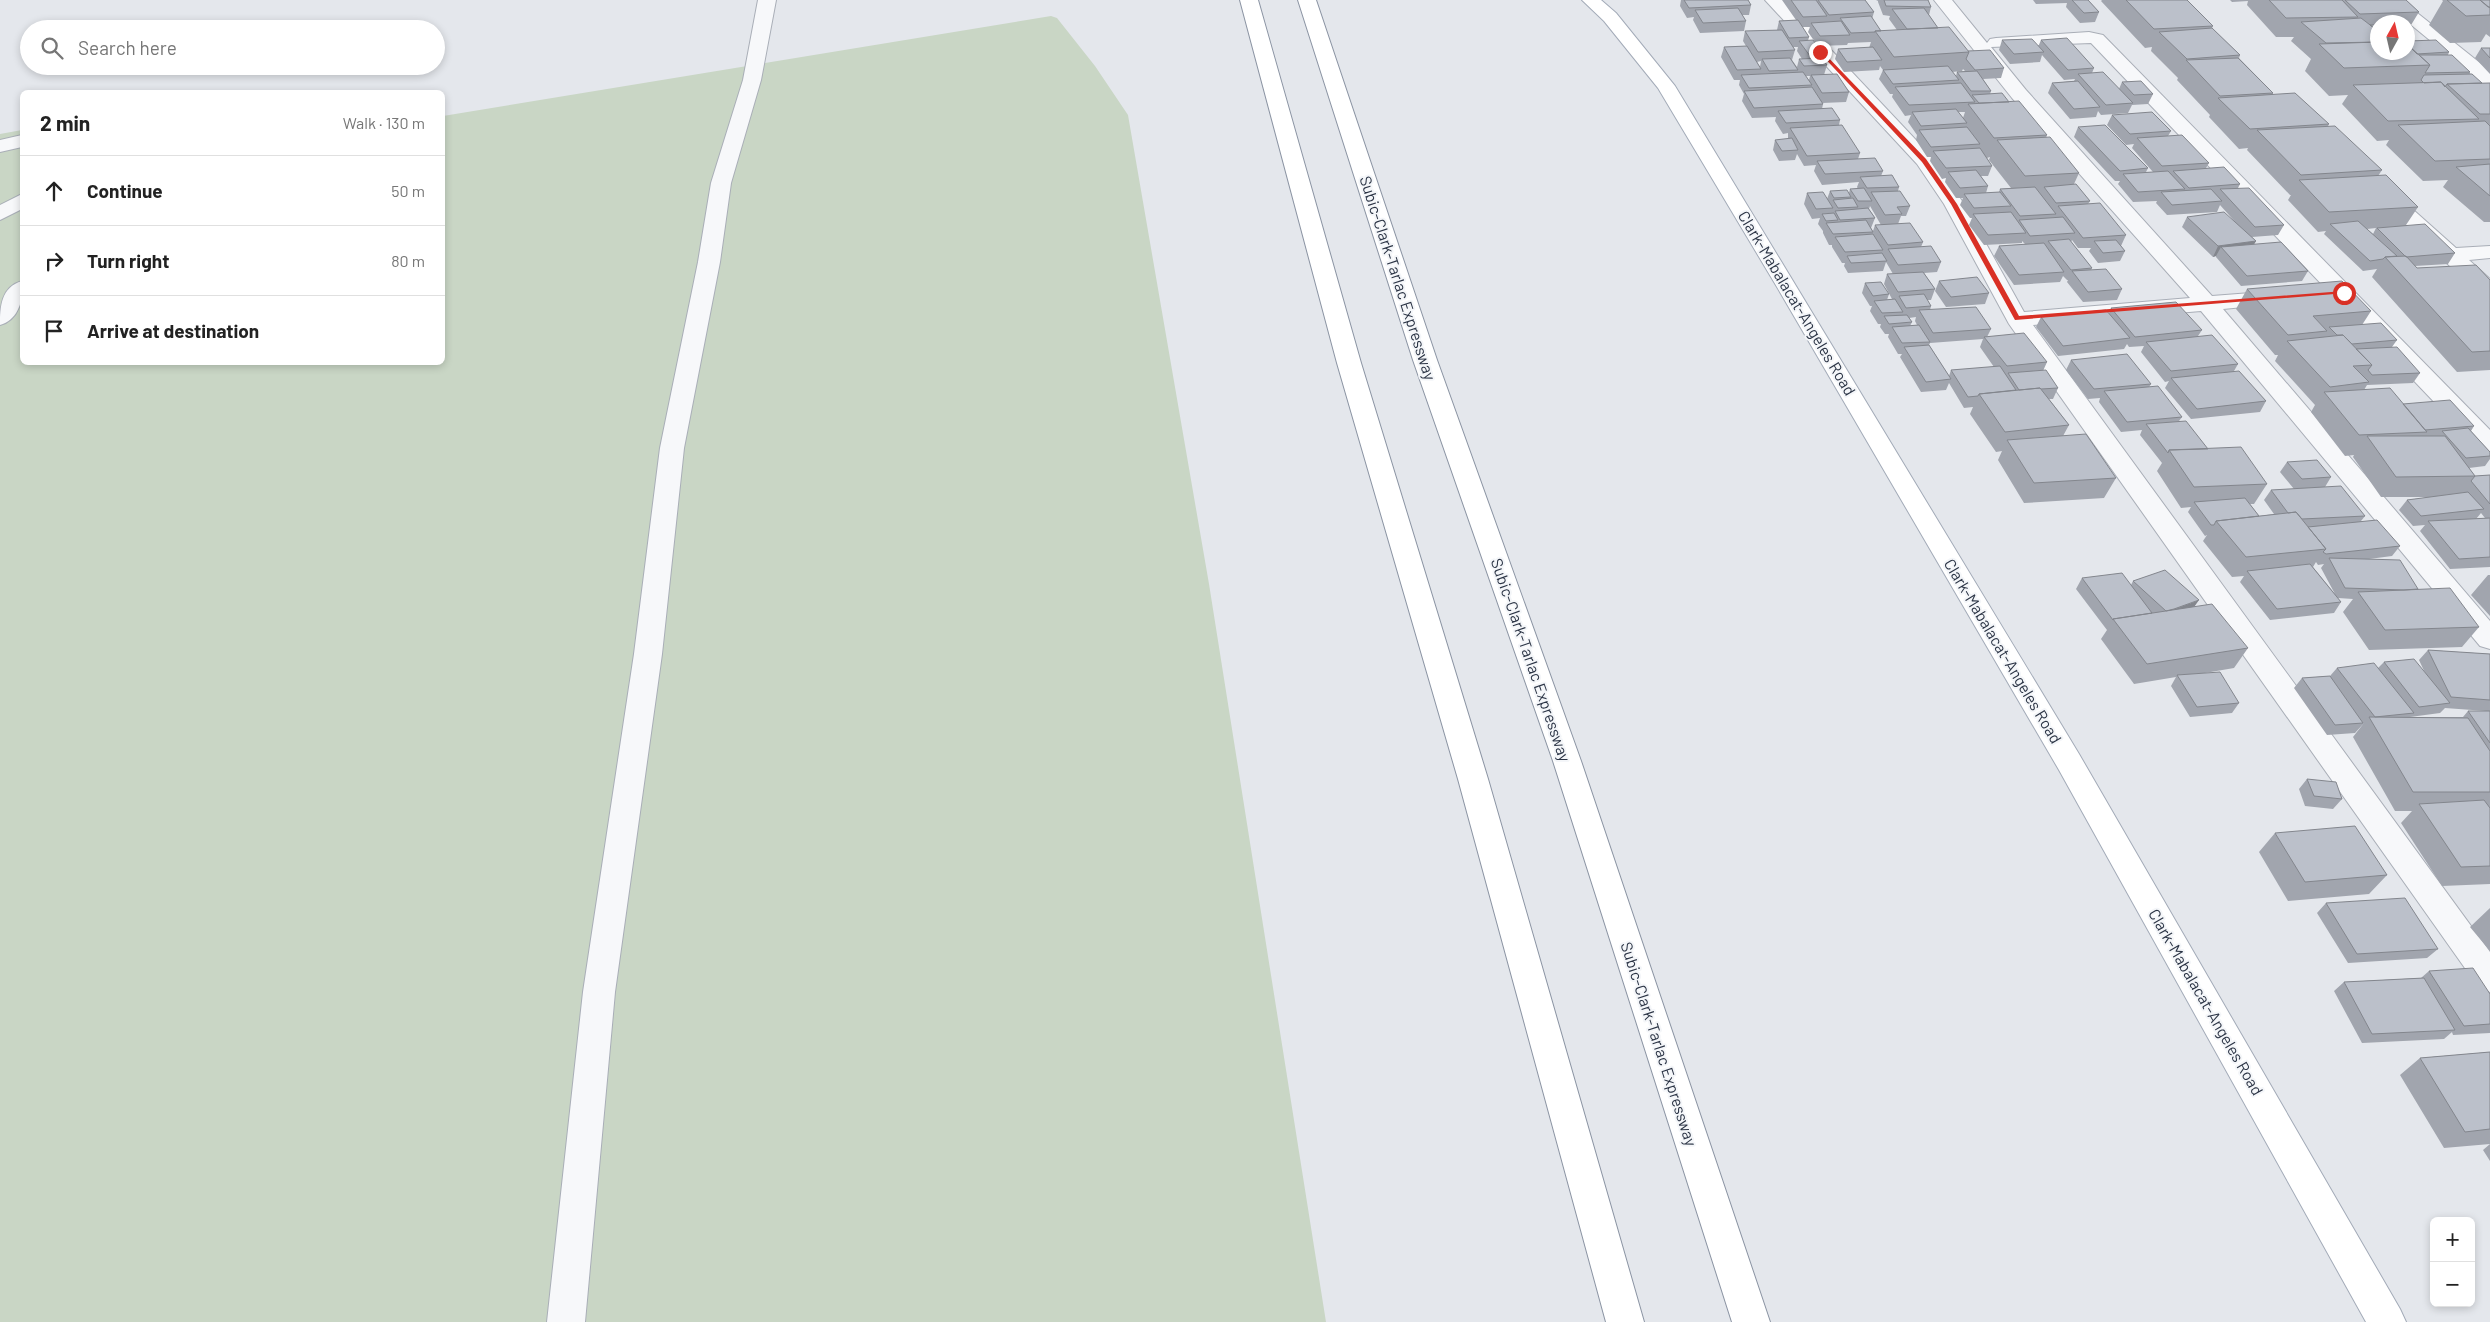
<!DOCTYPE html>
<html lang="en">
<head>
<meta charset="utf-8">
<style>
  :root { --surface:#fff; --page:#f6f6f6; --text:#222; --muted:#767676; --line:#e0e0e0 }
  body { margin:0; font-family:Barlow,sans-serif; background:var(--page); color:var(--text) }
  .controls { position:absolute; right:15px; bottom:15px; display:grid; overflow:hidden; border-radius:8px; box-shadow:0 2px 8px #0003 }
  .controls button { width:45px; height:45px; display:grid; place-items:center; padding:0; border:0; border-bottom:1px solid var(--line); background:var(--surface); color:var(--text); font:25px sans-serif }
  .compass { position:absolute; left:2370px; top:15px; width:45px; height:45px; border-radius:50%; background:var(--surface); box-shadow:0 2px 8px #0003; rotate:8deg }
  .stop { position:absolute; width:15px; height:15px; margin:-11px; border:4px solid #d93025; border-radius:50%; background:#fff }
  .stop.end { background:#d93025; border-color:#fff; box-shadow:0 1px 5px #0008 }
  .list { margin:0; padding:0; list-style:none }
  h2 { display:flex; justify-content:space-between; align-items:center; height:65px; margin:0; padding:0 20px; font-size:21px }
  h2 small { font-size:16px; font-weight:400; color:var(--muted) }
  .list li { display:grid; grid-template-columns:32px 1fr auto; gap:15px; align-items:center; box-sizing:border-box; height:70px; padding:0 20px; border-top:1px solid var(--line) }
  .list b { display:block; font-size:19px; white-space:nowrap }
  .list em { font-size:16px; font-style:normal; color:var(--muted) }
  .icon { flex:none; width:28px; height:28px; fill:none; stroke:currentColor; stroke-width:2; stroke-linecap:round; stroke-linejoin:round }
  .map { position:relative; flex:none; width:2490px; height:1322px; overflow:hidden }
  .search { position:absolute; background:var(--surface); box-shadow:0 2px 8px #0003; left:20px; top:20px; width:425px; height:55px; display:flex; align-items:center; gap:12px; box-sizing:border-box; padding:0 18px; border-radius:28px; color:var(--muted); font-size:19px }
  .panel { position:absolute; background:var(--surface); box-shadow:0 2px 8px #0003; left:20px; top:90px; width:425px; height:275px; border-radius:8px }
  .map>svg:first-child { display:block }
</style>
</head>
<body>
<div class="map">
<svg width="2490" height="1322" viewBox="0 0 2490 1322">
  <rect width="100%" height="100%" fill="#e4e7ec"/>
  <path fill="#c9d6c5" d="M1051,16l6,2 38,48 33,49 81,469 117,738h-1326v-1188l22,-4v232h420l1,-246z"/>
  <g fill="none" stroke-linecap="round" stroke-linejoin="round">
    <g stroke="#a9aeb7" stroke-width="2">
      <path id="minor" d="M758,0h18l-15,80 -30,103 -11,79 -36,186 -22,206 -47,338 -30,330h-38l36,-330 51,-338 26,-206 38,-186 13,-79 32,-103z
        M1765,0h19l147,156 33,48 60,108 166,-14 -178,-200 -78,-98h18l35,43 3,-4 6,-1 93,-6 14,3 387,395v23l-9,-2 -390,-408 -100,4 35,43 186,206 65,-5 8,2 3,5 -3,5 -62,6 267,312v28l-10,-3 -279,-335 -168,14 457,627v40l-11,-4 -470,-664 -65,-120 -27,-40z
        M2381,0h20l89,71v15l-7,-2z
        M22,135v12l-22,5v-12z
        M2384,188l7,2 65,58 34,-2v12l-21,2 21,19v19l-8,-2 -105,-98 -3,-4 3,-4z
        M22,194v15l-22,11v-15z
        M22,281c2,17 -3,39 -22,44 0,-18 1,-38 22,-44z"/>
    </g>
    <g stroke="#a3abb8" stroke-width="2">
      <path id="major" d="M1582,0h19l15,13 59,73 404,668 321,555 6,13h-40l-307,-552 -282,-483 -119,-199 -54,-67z"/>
    </g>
    <g stroke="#8b94a3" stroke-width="2">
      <path id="highway" d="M1240,0h18l103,363 127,416 156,543h-38l-148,-543 -121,-416z
        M1298,0h18l121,360 144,401 189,561h-38l-179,-561 -140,-401z"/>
    </g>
    <use href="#minor" fill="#f7f8fa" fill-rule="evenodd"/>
    <use href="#major" fill="#fff" fill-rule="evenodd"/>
    <use href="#highway" fill="#fff" fill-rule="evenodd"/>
  </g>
  <path fill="#a1a5ae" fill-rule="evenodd" d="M1681,0h67l3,5 -2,10h-7l4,6 -2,10 -44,2 -7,-13 1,-3 -7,1 -7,-12z
    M1782,0h83l9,12 -2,7 9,12 16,-1 -8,-11 1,-3 -7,-1 -5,-13v-1l-2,-1h52l3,7 -2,8 9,13 30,23 36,17 -3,10 -18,1 8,12 -1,3 19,8 38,33 -1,2 33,36 -5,11 16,17 -2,3 38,31 -5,11 4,5 -5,10 -22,2 -9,-12 2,-3h-13l-6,-8 -1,2 21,26 -1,2 31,19 -5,11 -34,2 -16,-20 1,-2h-1l-4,-4 -3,6 -46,3 -20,-29 5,-10 26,-2 -3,-3v2l-38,2 -15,-20 3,-7h-2l-10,-13 3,-7h-7l-11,-16 1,-4 -4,1 -12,-18 1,-4h-4l-11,-17 1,-5 -9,-13 3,-7 -6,1 -13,-19 1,-3h-3l-11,-15 4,-9 -3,-4 -1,4 -35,2 -9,-13 3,-10 31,-1 2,-6 -23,1 -1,2 -30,1 7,9 -1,4 4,6 -3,10 25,17 -3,10 -24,1 1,1 -1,5 18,11 -1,5 21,28 -2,6 25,12 -2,5 18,11 -1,4 12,15 -4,10h-5l-3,8 25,18 -2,5 20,15 -4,10 -13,1 11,16 -4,11h-4l4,6 -1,4 61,19 -4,8 60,25 -4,9 15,17 -5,11h-4l20,26 -6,11 53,42 -12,20 -80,5 -26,-43 4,-9 -6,1 -26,-38 3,-7 -9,1 -15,-25 -3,7 -25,2 -21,-35 2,-3h-4l-10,-17 1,-3h-4l-5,-7 1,-3h-3l-8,-13 2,-5h-2l-8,-13 3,-10 24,11 -2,6 5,-1 -8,-15 3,-10h6l-7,-12 -3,9 -35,2 -4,-7 1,-3h-3l-10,-16v-2h-3l-6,-12v-2l-5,-7 2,-6 -8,1 -8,-15 3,-11 20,6 3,-8 19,2 1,-4h8l-1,-2 2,-5 -37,3 -8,-14 2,-6 -12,1 -7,-12 -2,6 -16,1 -6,-11 2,-10 13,-1v-6l-5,1 -8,-13 1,-4 -24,1 -10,-17 2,-7 -5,-9 1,-5h-6l-13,-23 3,-10 22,-1 -3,-5 2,-10 32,-1 2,-9 17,-1zM1802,27h8l-2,5 9,13 -9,-4 1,-4zM1793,47h5l-1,4 5,8h-3l-2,8 -5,-7 3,-10zM1761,61l-1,6 -3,-5zM1963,69l2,2 -8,1 -1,4 -4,-4 10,-1zM1806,76h4l-1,4zM1958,112h7l-2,6zM1990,157l-1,3 22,28 -11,1 -1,3 -13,1 2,-7 -7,-10h7l4,-10 -5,-8zM1870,206l11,19h-6l-2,6 -2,-3 4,-10 -6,-9zM1916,317l-1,4 2,4 -7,1 2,-4 -3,-4zM1983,339l-3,8 14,20 -43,3 -2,6 -20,-31 1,-2z
    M2033,0h55l11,12 -4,10 -15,1 -14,-16 1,-4 -31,1z
    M2102,0h85l26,26 -1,2 28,27 -1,3 34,35v1l56,30 -1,2 54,44 -4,6 40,31 -12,18 49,28 -7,11 -33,2 2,2 73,12v90l-33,2 -85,-95 5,-8 -14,2 -39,-37 2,-3 -8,1 -30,-32 3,-5h-1l-43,-45 1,-2 -9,1 -30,-32 1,-2 -33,-35 1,-2 -27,-27 1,-4 -7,1 -44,-47zM2376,228l-3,6 -6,-5z
    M2230,0h176l13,12 -11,18v-8h-30v30h71l-1,3 22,17 -1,2 13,9h8v139h-6l-41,-35 5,-7 -25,1 -37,-36 3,-5 -12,1 -35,-37 6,-9 -19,1 -24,-25 6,-12 -20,-18 3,-4h-18l-29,-32 1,-4 -16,1z
    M2442,0h48v37l-4,-3 -5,8 -31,1 -21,-18 14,-24z
    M2002,40l36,7 3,-7 53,28 -2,5 27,16 3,-7 31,12 -5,10 -16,1 -4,8 -27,2 -3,-4 -2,6 -26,2 -22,-26 4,-10 22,-2 1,-2 -11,1 -22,-25 -2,7 -30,2 -11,-14z
    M2481,48h9v26l-15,-16z
    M2112,115l59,16 -3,5 41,27 -3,5 34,16 -2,4 46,37 -6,10 -26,2 4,4 -2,3 54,27 -6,10 -61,5 -25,-29v-1l-3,1 -31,-30 5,-10 50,7 -17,-19 -3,7 -50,3 -11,-12 1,-2 -24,1 -15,-18 2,-3h-5l-41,-44 4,-10 70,41 -2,4h7l-21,-24 2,-4 -8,1 -19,-20z
    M1939,281l50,12 -4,11 -39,3 -11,-16z
    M2247,289l124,22 -9,14 35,15 -5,7 28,26 -7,10 -46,2 -3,5 39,14 71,22 -3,5 19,21v7l-5,7 -16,2 6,8 15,-1v92l-40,2 -30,-38 5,-6 -12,1 -14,-16 8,-10 23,-3h-49l-28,-40 1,-2 -9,1 -34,-44 4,-7 -40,-44 3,-6h-3l-39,-46zM2481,513l4,5 -9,1z
    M2111,308l91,22 -4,6 40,28 -4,7 32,30 -6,11 -69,7 -26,-31 4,-7 -4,1 -24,-30 3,-6 -15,1 -2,-3 -3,5 -66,7 -22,-29 5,-10 68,-4z
    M2071,360l80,24 -2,3 33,30 -3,4 29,28 59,35 -13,20h-4l9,12 15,-2 -10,-14 7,-10 23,-1 -14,-17 7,-10 44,15 -6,10 40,29 -4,5 39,25 -8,10 -23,3 110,68 -17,20 -93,3 -26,-38 10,-13 -15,-1 3,4 -7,11 -64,7 -30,-38 4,-6 -12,1 -29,-36 4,-6 -2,1 -17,-24 3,-5 -10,1 -24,-37 5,-8 -22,-28 2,-5 -21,2 -22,-30 1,-4 -12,1 -22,-29zM2316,562l2,3 6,-1 -3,4 14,26 -22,-27z
    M2488,575h2v41l-19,-21z
    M2082,578l49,7 2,-4 61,25 54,42 -14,20 -35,6 40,29 -7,10 -42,4 -19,-31 5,-9 -42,7 -33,-45 6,-9 -31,-41z
    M2428,650l62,4v230l-48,2 -41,-63 11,-12h-17l-42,-74 11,-14 -9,10 -28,2 -33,-47 8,-10 28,-2 7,-8h41l6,-6 42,13 -7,-15zM2445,708l41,3h-18l-5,6h-53l30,-4z
    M2307,779l35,20 -9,10 -28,-3 -6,-17z
    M2275,833l112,42 -18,19 -81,7 -29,-49z
    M2326,903l112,46 -11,9 -79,5 -31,-50z
    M2490,908v43l-20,-24z
    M2429,971l61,23v39l-37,2 -1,-3 -8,7 -82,4 -28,-52 10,-9 77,-4z
    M2490,1052v92l-46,4 -44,-73 20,-17z
    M2490,1144v17l-7,-11z"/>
  <path fill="#83868d" d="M2256,241l-6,10 -29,-4 -5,9 -3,1 5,-11z
    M2199,600l-7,10 -24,2z"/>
  <path fill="#bbc0ca" stroke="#83868d" d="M1684,0h64l3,5 -62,3z
    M1791,0h25l11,16 -24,1z
    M1818,0h47l9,12 -45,3z
    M1884,0h44l3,7 -45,-1z
    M2072,0h16l11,12 -15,1z
    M2126,0h61l26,26 -59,3z
    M2269,0h73l16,17 -72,1z
    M2345,0h61l13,12 -59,2z
    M2447,0h33l10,8v7l-24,1z
    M2480,0h10v7h-2z
    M1738,8l8,13 -43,2 -8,-13z
    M1924,8l14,20 -31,1 -15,-20z
    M1871,16l10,15h-6v1l-24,1 -11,-15z
    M2361,18l17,13v11l-52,1 -25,-21z
    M1798,20l11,17 -20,1 -10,-17z
    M1841,21l9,14 -30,1 -9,-13z
    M2370,25h8v6z
    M1949,27l20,25 -75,5 -19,-26z
    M2212,28l28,27 -53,4 -28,-27z
    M1782,30l13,20 -37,2 -13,-21z
    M2067,38l27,30 -26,2 -27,-30z
    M2032,39l12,13 -30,2 -12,-14z
    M1813,40l11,15 -14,1 -11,-15z
    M2436,40l13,12 -32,2 -9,-9v-4z
    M2378,42v10h30v-7l22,20 -86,3 -25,-24z
    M1747,46l14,23 -24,1 -13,-23z
    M1873,47l9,13 -35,2 -9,-13z
    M2481,48h9v10z
    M1990,50l14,18 -29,2 -9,-11 3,-7 -1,-1z
    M2419,55h33l18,17 -45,1 5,-8z
    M1790,58l8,12 -29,1 -7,-12z
    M1822,58l5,7 -23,1 -5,-7z
    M2238,58l35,35 -53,3 -34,-36z
    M1948,66l11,14 -66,4 -10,-14z
    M1977,71l14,20h-20l-14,-19z
    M1803,72l9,13 -63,3 -8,-13z
    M2103,72l30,31 -27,2 -28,-31z
    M1837,74l12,18 -27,1 -11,-18z
    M2472,74l10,9 -35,1 -2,3 -4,-5 -17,1 -3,-3 3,-5z
    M2078,81l22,26 -26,2 -22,-26z
    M2141,81l12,13 -19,1 -12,-13z
    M2441,82l38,37 -91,2 -35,-36z
    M1961,83l14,19 -66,3 -14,-18z
    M2490,83v31h-10l-33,-30z
    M1812,87l11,17 -69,4 -10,-17z
    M2002,93l7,9 -30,1 -7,-8z
    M2295,93l34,31 -79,5 -32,-31z
    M2019,101l28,34 -53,3 -26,-34z
    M1832,108l8,12 -54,3 -8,-12z
    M1956,109l11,14 -46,3 -9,-14z
    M2152,112l19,19 -41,3 -18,-19z
    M2485,121l5,5v33l-55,2 -37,-36z
    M1842,125l18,28 -53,3 -17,-28z
    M2105,125l43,43 -28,3 -42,-44z
    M2335,126l47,44 -81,5 -44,-45z
    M1967,127l13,17 -49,3 -12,-17z
    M2182,135l27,28 -47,3 -25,-28z
    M2050,137l29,36 -54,3 -28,-36z
    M1792,138l6,12 -16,1 -7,-11z
    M1980,148l12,18 -46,2 -13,-17z
    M1875,158l8,13 -58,3 -8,-13z
    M2490,164v32l-34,-29z
    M2224,167l16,17 -51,4 -16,-17z
    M1976,170l12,16 -28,2 -12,-16z
    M2168,171l17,18 -47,3 -15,-18z
    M1892,175l7,12 -32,1 -7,-11z
    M2386,175l32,32 -89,5 -30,-32z
    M2076,184l14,17 -34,2 -12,-16z
    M2035,187l21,27 -36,2 -20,-27z
    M1864,188l8,13h-14l-8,-12z
    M2249,188l35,37 -29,2 -35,-38z
    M2211,189l11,12 -50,4 -11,-13z
    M1847,190l4,7 -17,1 -4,-7z
    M1900,191l10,15 -13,1 5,7 -17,1 -14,-23z
    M1823,192l10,16 -17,1 -9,-16z
    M2000,192l11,14 -37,2 -10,-14z
    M1853,198l5,9 -20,1 -5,-8z
    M2100,203l26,32 -43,3 -25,-32z
    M1868,208l7,10 -35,2 -5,-9z
    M2011,212l15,21 -38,2 -15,-21z
    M2224,212l32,29 -38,5 -31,-29z
    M1834,213l4,7 -12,1 -4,-7z
    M2063,217l12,16 -45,3 -11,-16z
    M1866,220l7,12 -40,2 -7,-11z
    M2358,221l39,35 -12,1 -2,2 -13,2 -40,-37z
    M1910,223l13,19 -35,3 -13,-20z
    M2425,224l30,29 -49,4 -29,-29z
    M1873,234l10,16 -38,2 -10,-15z
    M2069,239l23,29 -21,2 -23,-29z
    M2116,240l9,11 -22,2 -9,-12z
    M2281,242l27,29 -61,5 -26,-29z
    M2044,243l20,29 -45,3 -20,-29z
    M1931,246l10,16 -43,3 -10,-16z
    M1882,253l5,8 -36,2 -4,-7z
    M2406,256l11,12 59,-3 14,15v71l-18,1 -87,-95z
    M2106,269l16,20 -34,3 -16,-21z
    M1923,272l12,17 -37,3 -11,-18z
    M1977,277l12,16 -38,4 -12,-16z
    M2342,281l29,30 -58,5 14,15 -39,4 -41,-46z
    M1881,282l8,12 -16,2 -8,-13z
    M1924,294l7,12 -25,2 -7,-12z
    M1895,299l8,13 -21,1 -8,-12z
    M2176,302l26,28 -67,7 -24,-29z
    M1976,307l15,22 -58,4 -14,-23z
    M2106,310l24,28 -67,8 -22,-29z
    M1907,315l5,7 -23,2 -5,-8z
    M2381,323l16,17 -45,4 -9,-9h-6l-8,-8z
    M1919,325l11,17 -28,1 -10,-16z
    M2024,333l23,29 -40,4 -23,-29z
    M2212,335l26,29 -67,7 -25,-29z
    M2343,335l29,30 -19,1 16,16 -39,5 -43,-46z
    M1929,345l22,34 -25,3 -22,-35z
    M2397,347l23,26 -48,2 -4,-5 4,-5 -16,-16z
    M2127,354l24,30 -57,5 -23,-29z
    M2000,366l16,24 -37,4 -1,2 -10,1 -17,-27z
    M2046,370l12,18 -17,1 -1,-1 -21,2 -11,-17z
    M2239,371l27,30 -69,8 -26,-31z
    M2158,386l24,31 -55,5 -23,-31z
    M2040,388l29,37 -64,7 -26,-38z
    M2390,388l37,44 -68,3 -35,-43z
    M2450,400l24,26 -49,4 -22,-26z
    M2186,421l22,28 -39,1 -1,3 -22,-29z
    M2468,428l22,24v4l-24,2 -24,-27z
    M2086,434l30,44 -82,5 -27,-43z
    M2367,436h78l30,40 -79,1z
    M2241,447l26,37 -73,3 -25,-37z
    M2317,460l14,17 -29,2 -15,-17z
    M2490,475v29l-19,-23 4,-5z
    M2341,486l24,30 -63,3 -6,-7 -8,1 -17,-23z
    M2468,492l16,17 -63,7 -14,-16z
    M2245,498l14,18 -43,5 -2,4h-3l-17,-23z
    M2296,512l30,37 -80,8 -30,-36z
    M2490,518v39l-31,2 -31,-38z
    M2377,520l23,26 -74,8 -3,-2 3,-3 -18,-22z
    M2329,558l71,2 18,29 -14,1 -59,-2z
    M2310,564l31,38 -64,7 -30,-38z
    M2165,570l34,30 -25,9 -8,2 -33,-30z
    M2122,573l30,40 -39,6v1l-31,-42z
    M2450,588l29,39 -94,3 -27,-38z
    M2212,604l36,44 -101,16 -34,-45z
    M2428,650l62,4v46l-39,-3z
    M2414,659l36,44 -31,4 -35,-45z
    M2374,663l40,50 -39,4 -38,-49z
    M2220,672l19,31 -42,4 -20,-32z
    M2330,676l33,47 -28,2 -33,-47z
    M2468,711h22v32z
    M2369,717l99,1 22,33v41h-77z
    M2307,779l29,3 6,17 -28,-3z
    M2484,800l6,8v58l-29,1 -42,-63z
    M2355,826l32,49 -82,7 -30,-49z
    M2405,898l33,51 -81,5 -31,-51z
    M2473,968l17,26v30l-26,2 -35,-55z
    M2424,978l31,52 -83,4 -28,-52z
    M2490,1052v77l-25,3 -45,-74z"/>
  <path fill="#d93025" d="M1818,51h4l104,108 31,45 62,112 325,-25 3,2 -332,27 -64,-116 -29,-42z"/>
  <g text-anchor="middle" stroke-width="4" stroke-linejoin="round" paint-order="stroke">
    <g font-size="16" fill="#2b3445" stroke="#f4f6f9">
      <text transform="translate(1398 278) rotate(72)" y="6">Subic-Clark-Tarlac Expressway</text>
      <text transform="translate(1797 303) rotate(59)" y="6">Clark-Mabalacat-Angeles Road</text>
      <text transform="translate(2003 651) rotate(59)" y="6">Clark-Mabalacat-Angeles Road</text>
      <text transform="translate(1531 660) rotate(71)" y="6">Subic-Clark-Tarlac Expressway</text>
      <text transform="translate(2206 1002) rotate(60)" y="6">Clark-Mabalacat-Angeles Road</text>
      <text transform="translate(1659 1044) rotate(72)" y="6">Subic-Clark-Tarlac Expressway</text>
    </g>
  </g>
</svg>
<div class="controls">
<button>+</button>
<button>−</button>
</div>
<svg class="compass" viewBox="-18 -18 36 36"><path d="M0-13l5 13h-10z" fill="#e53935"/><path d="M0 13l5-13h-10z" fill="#767676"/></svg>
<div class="stop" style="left:2344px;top:293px"></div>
<div class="stop end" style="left:1820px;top:52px"></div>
<div class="search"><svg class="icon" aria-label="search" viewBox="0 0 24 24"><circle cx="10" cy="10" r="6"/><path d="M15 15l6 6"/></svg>Search here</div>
<section class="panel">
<h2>2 min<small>Walk · 130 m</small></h2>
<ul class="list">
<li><svg class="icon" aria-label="ahead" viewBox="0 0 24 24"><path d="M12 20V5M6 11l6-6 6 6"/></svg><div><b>Continue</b></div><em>50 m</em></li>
<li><svg class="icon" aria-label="right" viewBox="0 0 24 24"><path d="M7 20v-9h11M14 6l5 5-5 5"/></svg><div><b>Turn right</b></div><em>80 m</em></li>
<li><svg class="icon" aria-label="arrive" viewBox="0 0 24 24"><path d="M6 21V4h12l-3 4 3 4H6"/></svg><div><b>Arrive at destination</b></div></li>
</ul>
</section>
</div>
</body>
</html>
